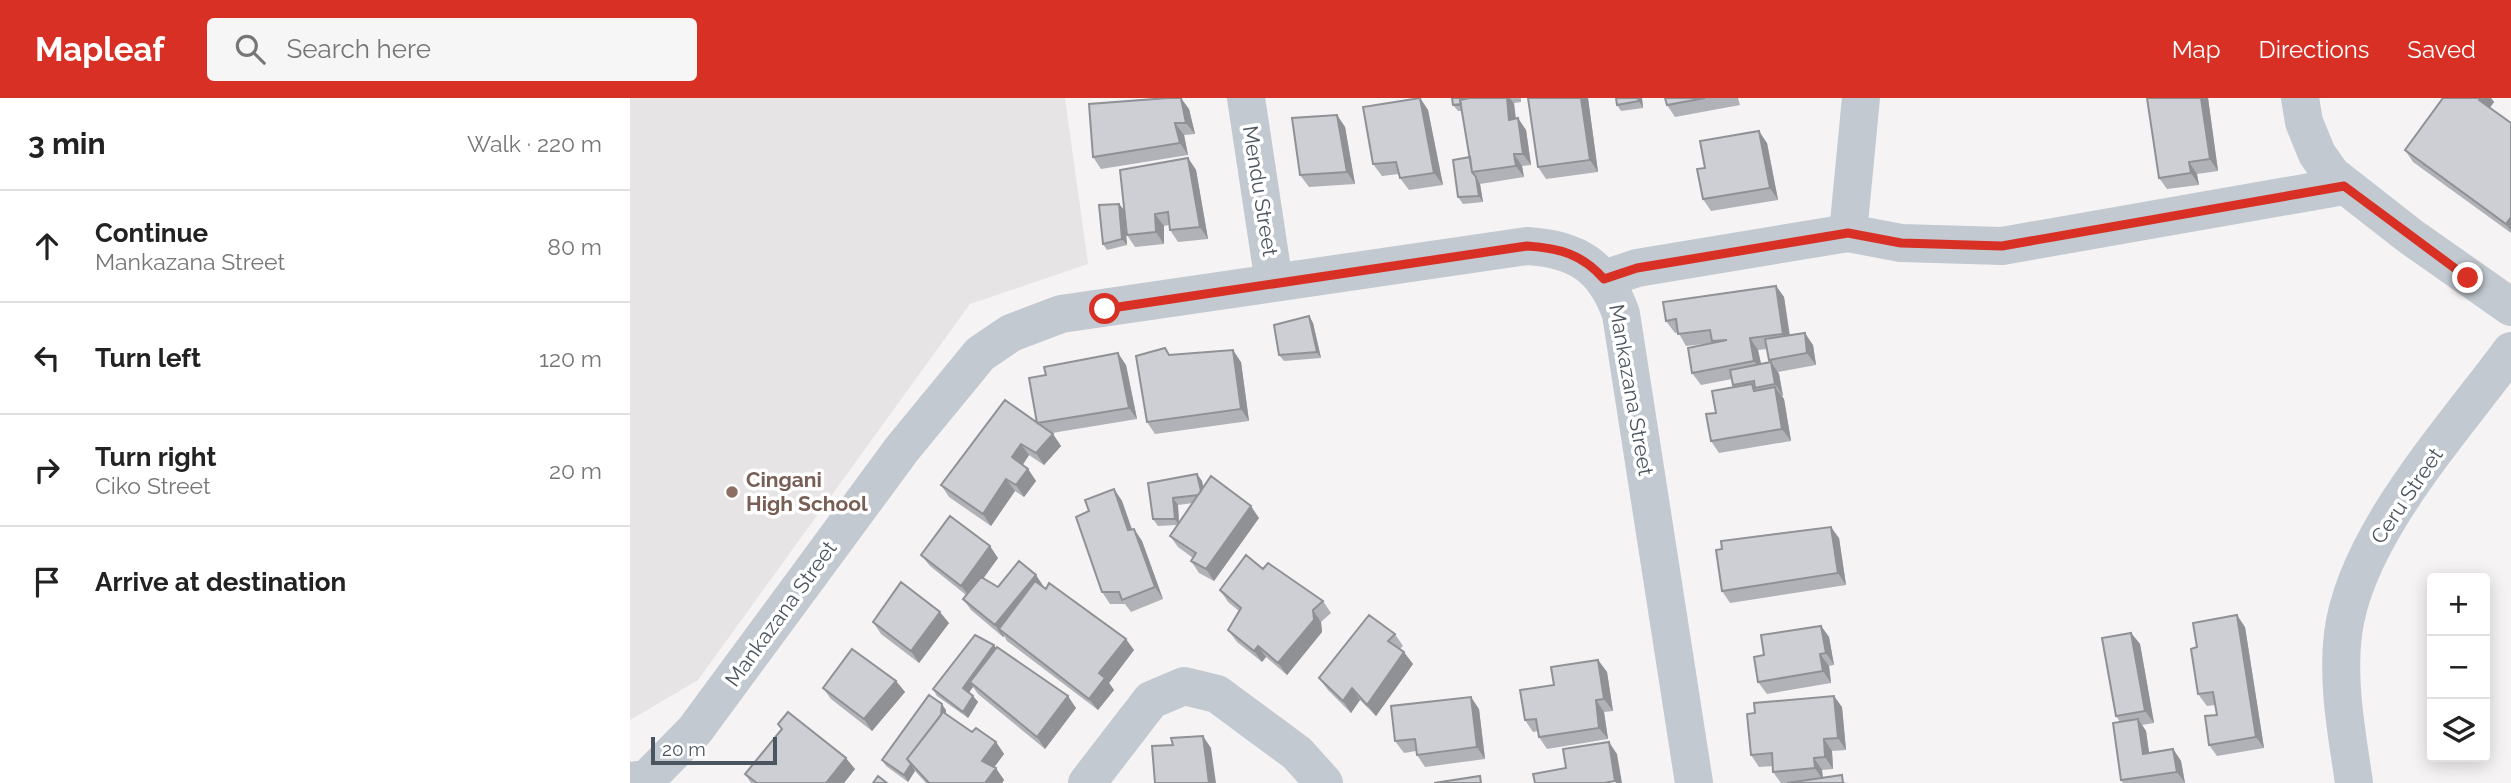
<!DOCTYPE html>
<html lang="en">
<head>
<meta charset="utf-8">
<style>
  :root { --surface:#fff; --page:#f6f6f6; --text:#222; --muted:#767676; --line:#e0e0e0; --accent:#d93025 }
  body { margin:0; font-family:Raleway,sans-serif; background:var(--page); color:var(--text) }
  .controls { position:absolute; right:21px; bottom:21px; display:grid; overflow:hidden; border-radius:7px; box-shadow:0 4px 18px #0003 }
  .controls button { width:63px; height:63px; display:grid; place-items:center; padding:0; border:0; border-bottom:2px solid var(--line); background:var(--surface); color:var(--text); font:35px sans-serif }
  .scale { position:absolute; left:21px; bottom:18px; width:126px; box-sizing:border-box; padding-left:7px; border:4px solid #4b555f; border-top:0; font-size:19px; line-height:24px; white-space:nowrap; color:#4b555f; -webkit-text-stroke:5px #fff; paint-order:stroke }
  .stop { position:absolute; width:21px; height:21px; margin:-16px; border:5px solid #d93025; border-radius:50%; background:#fff }
  .stop.end { background:#d93025; border-color:#fff; box-shadow:0 2px 7px #0008 }
  .list { margin:0; padding:0; list-style:none }
  h2 { display:flex; justify-content:space-between; align-items:center; height:91px; margin:0; padding:0 28px; font-size:30px }
  h2 small { font-size:23px; font-weight:400; color:var(--muted) }
  .list li { display:grid; grid-template-columns:46px 1fr auto; gap:21px; align-items:center; box-sizing:border-box; height:112px; padding:0 28px; border-top:2px solid var(--line) }
  .list b { display:block; font-size:26px; white-space:nowrap }
  .list p { margin:0; font-size:23px; white-space:nowrap; color:var(--muted) }
  .list em { font-size:23px; font-style:normal; color:var(--muted) }
  .icon { flex:none; width:38px; height:38px; fill:none; stroke:currentColor; stroke-width:2; stroke-linecap:round; stroke-linejoin:round }
  .map { position:relative; flex:none; width:1881px; height:685px; overflow:hidden }
  header { display:flex; align-items:center; gap:42px; box-sizing:border-box; height:98px; padding:0 35px; background:var(--accent); color:#fff }
  header strong { font-size:33px }
  nav { display:flex; gap:38px; margin-inline-start:auto; font-size:24px }
  .search { width:490px; height:63px; background:var(--page); display:flex; align-items:center; gap:18px; box-sizing:border-box; padding:0 24px; border-radius:7px; color:var(--muted); font-size:26px }
  main { display:flex }
  aside { flex:1; background:var(--surface) }
  .map>svg:first-child { display:block }
</style>
</head>
<body>
<header>
<strong>Mapleaf</strong>
<div class="search"><svg class="icon" aria-label="search" viewBox="0 0 24 24"><circle cx="10" cy="10" r="6"/><path d="M15 15l6 6"/></svg>Search here</div>
<nav><a>Map</a><a>Directions</a><a>Saved</a></nav>
</header>
<main>
<aside>
<h2>3 min<small>Walk · 220 m</small></h2>
<ul class="list">
<li><svg class="icon" aria-label="ahead" viewBox="0 0 24 24"><path d="M12 20V5M6 11l6-6 6 6"/></svg><div><b>Continue</b><p>Mankazana Street</p></div><em>80 m</em></li>
<li><svg class="icon" aria-label="left" viewBox="0 0 24 24"><path d="M17 20v-9H6M10 6l-5 5 5 5"/></svg><div><b>Turn left</b></div><em>120 m</em></li>
<li><svg class="icon" aria-label="right" viewBox="0 0 24 24"><path d="M7 20v-9h11M14 6l5 5-5 5"/></svg><div><b>Turn right</b><p>Ciko Street</p></div><em>20 m</em></li>
<li><svg class="icon" aria-label="arrive" viewBox="0 0 24 24"><path d="M6 21V4h12l-3 4 3 4H6"/></svg><div><b>Arrive at destination</b></div></li>
</ul>
</aside>
<div class="map">
<svg width="1881" height="685" viewBox="0 0 1881 685">
  <rect width="100%" height="100%" fill="#f5f3f3"/>
  <path fill="#e6e4e4" d="M0,0h435l23,166 -118,40 -272,376 -68,40z"/>
  <g fill="none" stroke-linecap="round" stroke-linejoin="round">
    <path stroke="#c2c9d0" stroke-width="38" d="M616,0l28,185
      M1670,0l4,24 13,32 15,21 78,61 101,71
      M1218,135l13,-135
      M974,181l33,-11 211,-35 53,10 101,3 342,-60
      M0,683l17,-2 48,-49 207,-281 78,-95 31,-21 50,-19 466,-68c50,3 77,20 94,68l73,469
      M457,685l64,-83 33,-14 33,8 80,59 27,30
      M1724,685c-7,-49 -17,-99 -11,-149 12,-98 110,-204 168,-283"/>
  </g>
  <path fill="#b0b2b7" fill-rule="evenodd" d="M790,0l8,12 15,75 -34,5 -9,-12 -1,-4 -17,2 -9,-12z
    M822,0h69v4l-7,1 2,15 10,12 5,35 -9,1 2,11 -44,7 3,18 -20,2 -5,-7 12,-40 -8,-46h-4l-5,-6z
    M958,0l10,74 -52,7 -8,-12z
    M1012,0l1,10 -22,3 -4,-6z
    M1035,0h73l2,7 -65,12 -8,-12z
    M1578,0l10,73 -21,3 2,11 -32,4 -8,-11z
    M1813,0h48l3,4 -4,6 21,15v110l-98,-71 -8,-12z
    M559,11l6,25 -11,1 4,20 -87,14 -8,-12z
    M707,17l8,12 10,57 -46,3 -9,-12z
    M1137,45l11,57 -67,11 -8,-12 2,-31z
    M558,60l8,12 12,69 -30,3 -8,-12 -1,-5 -5,1v18l-29,3 -8,-12z
    M489,106l5,6 3,35 -20,5 -4,-6z
    M1146,188l8,11 6,38 23,10 3,20 -38,7 1,2 4,22h-1l2,3 7,42 -72,12 -8,-12 5,-28 18,-26 -2,-8 -31,6 -9,-12 21,-30 -27,3 -8,-14 -3,1 -9,-12zM1137,251l3,13 -9,2 -3,-14z
    M679,218l4,7 8,35 -37,3 -5,-6z
    M535,250l5,7 71,7 8,59 -94,13 -8,-12z
    M496,267l11,54 -85,14 9,13 -17,19 -15,-10 -6,10 5,4 8,12 -12,16 -9,-6 -24,35 -42,-29 -8,-12z
    M567,376l5,7 1,6 56,31 -45,63 -15,-8 -8,-12 2,-3 -15,-11 -8,-11 7,-11 -19,1 -5,-7zM563,405l-14,19 -1,-17z
    M484,391l8,12 10,28h2l8,12 21,58 -32,13 -6,-8h-15l-8,-12 -13,-81z
    M1209,440l7,47 -116,18 -8,-12z
    M291,457l77,3 -15,20 15,9h46l90,63 -25,33 5,7 -16,20 -91,-69 -3,-5 -1,1 -32,-27 -8,-11 3,-4 -36,-29z
    M590,492l103,11 8,12 -10,9 1,10 -35,43 -21,-18 -4,5 -25,-20 -9,-12 11,-19 -11,-9z
    M243,524l76,1 -30,40 -38,-29z
    M1191,528l8,11 5,28 -5,1 2,17 -64,11 -9,-12 6,-27z
    M1615,529l19,121 -47,8 -8,-11 8,-30 -2,-10 -8,1 -9,-12 -1,-47z
    M1501,535l9,11 14,79 -12,2 4,6 3,22 24,-4 8,12 4,22h-62l-2,-3 -1,-58 -4,-6z
    M765,536l8,12 -3,3 13,15 -37,52 -16,-16 -9,13 -23,-23 -9,-12z
    M366,550l80,60 -31,41 -67,-55 -5,-7 -4,5 4,4 5,6 -10,16 -31,-22 -4,-7z
    M968,562l9,12 6,39 -9,1 4,27 -61,10 -8,-12 -1,-6 -5,1 -8,-12 29,-35z
    M266,583l9,11 -33,39 -41,-32 -8,-11z
    M1212,609l4,43 -14,1 1,18 -11,1 1,8 25,5h-67l-8,-11v-6l-14,1 -8,-12z
    M849,611l6,50 -60,8 -8,-12 -1,-4 -12,2 -9,-12z
    M316,612v4l26,18 24,10 8,12 -10,13 10,13 -2,3h-76l-11,-12 -7,11 -22,-16 -4,-6z
    M148,626l77,45 -11,14h-93l-6,-9 37,-44z"/>
  <path fill="#909195" d="M551,0l8,11 6,25 -9,-11z
    M790,0l8,12 15,75 -9,-12z
    M877,0h3l4,6 3,28 -8,-12z
    M951,0h7l10,74 -8,-12z
    M1008,0h4l1,10 -4,-7z
    M1571,0h7l10,73 -8,-12z
    M1850,0h11l3,4 -7,9 -8,-11z
    M707,17l8,12 10,57 -8,-12z
    M888,20l8,12 5,35 -8,-11z
    M545,25l9,12 4,20 -8,-12z
    M1129,33l8,12 11,57 -8,-12z
    M884,56l8,12 2,11 -8,-11z
    M558,60l8,12 12,69 -8,-12z
    M1559,64l8,12 2,11 -8,-12z
    M846,79l4,7 3,18 -4,-6z
    M489,106l5,6 3,35 -5,-6z
    M525,116l9,12v18l-8,-12z
    M1881,119v14l-5,-7z
    M1146,188l8,11 7,49 -8,-12z
    M679,218l4,7 8,35 -4,-6z
    M1175,235l8,12 3,20 -9,-12z
    M1120,240l8,12 5,23 -9,-12z
    M603,252l8,12 8,59 -8,-12z
    M488,255l8,12 11,54 -8,-11z
    M1141,264l8,12 4,22 -8,-12z
    M1145,289l9,12 7,42 -9,-12z
    M423,336l8,12 -17,19 -8,-12z
    M391,346l8,11 -9,13 -8,-11z
    M398,371l8,12 -12,16 -8,-12z
    M567,376l5,7 4,20 -5,-7z
    M376,381l9,12 -24,35 -8,-12z
    M484,391l8,12 14,41 -8,-12z
    M543,400l5,7 1,20 -4,-6z
    M621,408l8,12 -45,63 -8,-12z
    M1201,429l8,11 7,47 -8,-12z
    M504,431l8,12 21,58 -8,-12z
    M360,448l8,12 -28,39 -9,-11z
    M406,477l8,12 -45,42 5,7 -1,1 -8,-12z
    M683,512l8,12 1,10 -35,43 -9,-12z
    M310,514l9,11 -30,40 -8,-12z
    M1607,517l8,12 19,121 -8,-11z
    M1191,528l8,11 5,28 -8,-12z
    M1501,535l9,11 14,79 -9,-12z
    M496,541l8,11 -25,33 5,7 -16,20 -9,-11 10,-26z
    M364,547l4,6 -28,31 3,5 -5,7 -5,-6z
    M628,548l8,11 -4,5 -8,-11z
    M774,554l9,12 -37,52 -9,-11z
    M1190,556l9,12 2,17 -8,-12z
    M968,562l9,12 6,39 -9,-12z
    M266,583l9,11 -33,39 -8,-12z
    M722,590l8,12 -9,13 -8,-12z
    M343,598l5,6 -10,16 -5,-6z
    M438,598l8,12 -31,41 -8,-12z
    M1204,598l8,11 4,43 -8,-12z
    M841,599l8,12 6,50 -8,-12z
    M966,602l8,12 4,27 -9,-11z
    M312,606l4,6 -1,14 -29,45z
    M1508,621l8,12 5,35 -8,-12z
    M573,638l8,12 5,35h-7z
    M1194,641l8,12 1,18 -8,-12z
    M366,644l8,12 -14,19 -8,-12z
    M979,644l8,12 5,29h-6l-1,-2z
    M1543,651l8,12 4,22 -8,-11z
    M216,660l9,11 -11,14h-18z
    M1184,660l8,12 1,10 -8,-12z
    M281,666l4,7 -7,11 -4,-7z
    M366,670l8,12 -2,3h-17z"/>
  <path fill="#cdcfd5" stroke="#909195" stroke-width="2" d="M538,0h13l5,25h-11l5,20 -87,14 -4,-53z
    M790,0l14,75 -34,5 -4,-16 -23,2 -10,-57z
    M822,0h18l-10,2 1,4 -8,1z
    M840,0h37l2,22 9,-2 5,36h-9l2,12 -44,6 -12,-72z
    M898,0h53l9,62 -52,7z
    M986,0h22l1,3 -22,4z
    M1035,0h40l-38,7z
    M1517,0h54l9,61 -21,3 2,11 -32,5z
    M1813,0h37l-1,2 32,23v94l-5,7 -101,-74z
    M707,17l10,57 -47,3 -8,-57z
    M1129,33l11,57 -67,11 -6,-30 8,-1 -5,-27z
    M840,59l2,15 4,5 3,19 -21,1 -5,-37z
    M558,60l12,69 -30,3 -2,-18 -13,2 1,18 -29,3 -7,-65z
    M489,106l3,35 -19,5 -4,-39z
    M1146,188l7,48 -33,4 4,23 -62,12 -4,-25 39,-8 -15,1 -2,-11 -32,4 -2,-15 -10,2 -3,-19z
    M679,218l8,36 -38,3 -5,-30z
    M1175,235l2,20 -38,7 -4,-21z
    M535,250l4,7 64,-5 8,59 -94,13 -11,-66z
    M488,255l11,55 -92,15 -8,-45 17,-3 -2,-8z
    M1141,264l4,22 -20,4 -1,-7 -21,4 -3,-15z
    M1122,286l2,7 21,-4 7,42 -71,12 -5,-27 10,-1 -4,-22z
    M375,302l48,34 -17,19 -15,-9 -9,13 16,12 -12,16 -10,-6 -23,35 -42,-29z
    M567,376l4,17 -3,4 -25,3 2,21h-22l-5,-36z
    M581,378l40,30 -45,63 -15,-8 5,-8 -26,-17z
    M484,391l14,41 6,-1 21,58 -33,13 -3,-8h-17l-26,-75 13,-6 -4,-11z
    M320,418l40,30 -29,40 -40,-31z
    M1201,429l7,46 -116,18 -6,-41 6,-1 -1,-8z
    M616,457l17,14 5,-6 55,38 -10,9 1,10 -36,43 -20,-17 -4,5 -26,-21 13,-22 -21,-18z
    M389,463l17,14 -41,50 -32,-26 18,-22 17,10z
    M405,483l11,8 3,-6 77,56 -27,34 6,5 -16,21 -90,-70z
    M271,484l39,30 -29,39 -38,-29z
    M739,517l26,19 -7,7 16,11 -37,53 -15,-17 -9,13 -24,-23z
    M1607,517l19,122 -47,8 -4,-29 12,-1 -4,-23 -15,2 -7,-45 6,-2 -4,-24z
    M1191,528l5,27 -6,1 3,17 -65,11 -4,-25 10,-2 -3,-20z
    M1501,535l14,78 -29,5 -14,-78z
    M345,537l19,10 -31,43 10,8 -10,16 -30,-23z
    M367,549l71,49 -31,41 -67,-55z
    M222,551l44,32 -32,38 -41,-31z
    M968,562l6,39 -8,1 3,28 -60,9 -3,-18 -11,1 -5,-30 34,-5 -3,-18z
    M299,597l13,9 -1,11 -34,44 4,5 -7,11 -22,-15z
    M1204,598l4,42 -14,1 1,18 -11,1 1,10 -42,4 -1,-19 -21,2 -4,-41 8,-1 -1,-10z
    M841,599l6,50 -60,8 -2,-16 -20,2 -4,-35z
    M158,614l58,46 -20,25h-69l-12,-9 37,-45 -4,-5z
    M313,614l29,20 4,-4 20,14 -14,19 14,7 -11,15h-56l-22,-24z
    M1508,621l5,35 30,-5 4,23 -56,8 -8,-57z
    M573,638l6,47h-54l-3,-37 21,-1 -2,-7z
    M979,644l6,39 -11,2h-69l-2,-9 33,-6 -3,-19z
    M1212,677l1,8h-56z
    M248,678l9,7h-14z
    M850,678l1,7h-47z"/>
  <g fill="none" stroke-linecap="round" stroke-linejoin="round">
    <path stroke="#d93025" stroke-width="9" d="M475,211l422,-63c32,2 55,8 77,33l33,-11 211,-35 53,10 101,3 342,-60 124,92"/>
  </g>
  <circle fill="#8d6e63" stroke="#fff" stroke-width="2.5" cx="102" cy="394" r="7"/>
  <g text-anchor="middle" stroke-width="7" stroke-linejoin="round" paint-order="stroke">
    <g font-size="21" fill="#4b555f" stroke="#fff">
      <text transform="translate(630 93) rotate(81)" y="7">Mendu Street</text>
      <text transform="translate(1001 292) rotate(80)" y="7">Mankazana Street</text>
      <text transform="translate(1777 398) rotate(-56)" y="7">Ceru Street</text>
      <text transform="translate(151 516) rotate(-54)" y="7">Mankazana Street</text>
    </g>
    <g font-size="21" font-weight="bold" fill="#785e54" stroke="#fff" text-anchor="start">
      <text x="116" y="389">Cingani<tspan x="116" dy="24">High School</tspan></text>
    </g>
  </g>
</svg>
<div class="controls">
<button>+</button>
<button>−</button>
<button><svg class="icon" aria-label="layers" viewBox="0 0 24 24"><path d="M12 4l9 5-9 5-9-5zM3 14l9 5 9-5"/></svg></button>
</div>
<div class="scale">20 m</div>
<div class="stop" style="left:475px;top:211px"></div>
<div class="stop end" style="left:1838px;top:180px"></div>
</div>
</main>
</body>
</html>
